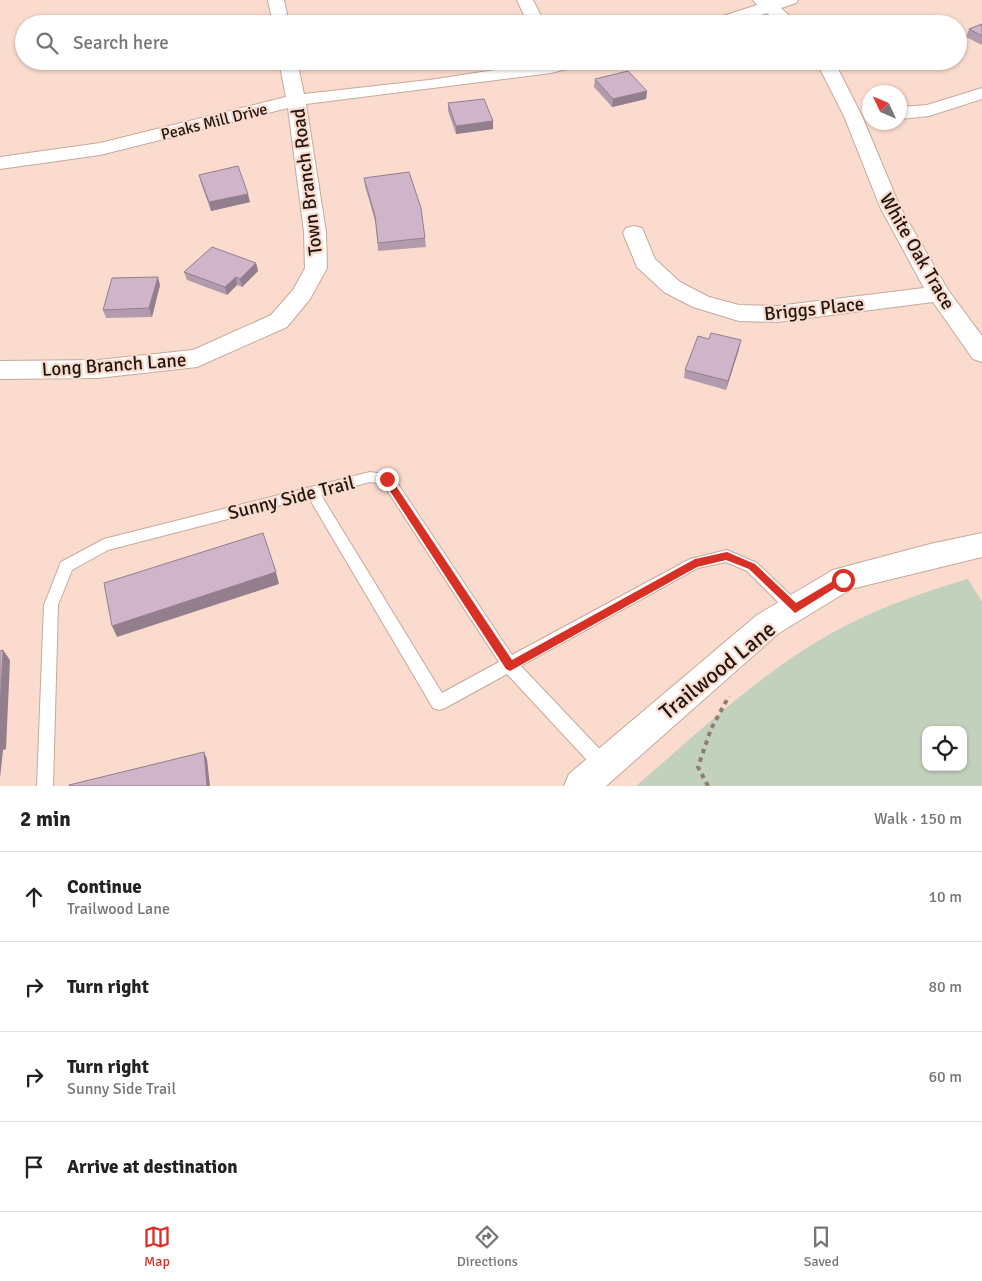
<!DOCTYPE html>
<html lang="en">
<head>
<meta charset="utf-8">
<style>
  :root { --surface:#fff; --page:#f6f6f6; --text:#222; --muted:#767676; --line:#e0e0e0; --accent:#d93025 }
  body { margin:0; font-family:Signika,sans-serif; background:var(--page); color:var(--text) }
  .controls { position:absolute; right:15px; bottom:15px; display:grid; overflow:hidden; border-radius:10px; box-shadow:0 1px 4px #0004 }
  .controls button { width:45px; height:45px; display:grid; place-items:center; padding:0; border:0; border-bottom:1px solid var(--line); background:var(--surface); color:var(--text); font:25px sans-serif }
  .compass { position:absolute; left:862px; top:85px; width:45px; height:45px; border-radius:50%; background:var(--surface); box-shadow:0 1px 4px #0004; rotate:314deg }
  .stop { position:absolute; width:15px; height:15px; margin:-11px; border:4px solid #d93025; border-radius:50%; background:#fff }
  .stop.end { background:#d93025; border-color:#fff; box-shadow:0 1px 5px #0008 }
  .list { margin:0; padding:0; list-style:none }
  h2 { display:flex; justify-content:space-between; align-items:center; height:65px; margin:0; padding:0 20px; font-size:21px }
  h2 small { font-size:16px; font-weight:400; color:var(--muted) }
  .list li { display:grid; grid-template-columns:32px 1fr auto; gap:15px; align-items:center; box-sizing:border-box; height:90px; padding:0 20px; border-top:1px solid var(--line) }
  .list b { display:block; font-size:19px; white-space:nowrap }
  .list p { margin:0; font-size:16px; white-space:nowrap; color:var(--muted) }
  .list em { font-size:16px; font-style:normal; color:var(--muted) }
  .icon { flex:none; width:28px; height:28px; fill:none; stroke:currentColor; stroke-width:2; stroke-linecap:round; stroke-linejoin:round }
  .map { position:relative; flex:none; width:982px; height:786px; overflow:hidden }
  .search { position:absolute; background:var(--surface); box-shadow:0 1px 4px #0004; left:15px; right:15px; top:15px; height:55px; display:flex; align-items:center; gap:12px; box-sizing:border-box; padding:0 18px; border-radius:28px; color:var(--muted); font-size:19px }
  .sheet { height:425px; background:var(--surface) }
  nav { display:flex; justify-content:space-around; align-items:center; box-sizing:border-box; height:70px; border-top:1px solid var(--line); background:var(--surface); font-size:14px; color:var(--muted) }
  nav a { display:grid; justify-items:center; gap:2px }
  nav .on { color:var(--accent) }
  .map>svg:first-child { display:block }
</style>
</head>
<body>
<div class="map">
<svg width="982" height="786" viewBox="0 0 982 786">
  <rect width="100%" height="100%" fill="#fadbcd"/>
  <path fill="#c2d1bc" fill-rule="evenodd" d="M968,579l14,23v184h-346c68,-58 134,-123 215,-163 38,-19 76,-32 117,-44zM926,730h37v37h-37z"/>
  <g fill="none" stroke-linecap="round" stroke-linejoin="round">
    <g stroke="#c6a99c" stroke-width="2">
      <path id="service" d="M370,472l22,3 120,180 178,-96 37,-9 30,13 43,41 2,5 -2,5 -5,1 -5,-1 -43,-43 -21,-9 -28,6 -177,98 88,93 2,6 -2,6 -6,2 -6,-2 -90,-97 -62,34 -6,2 -6,-2 -124,-210 -201,52 -36,20 -14,35 -5,181h-16l7,-181 17,-43 43,-23zM370,482l13,2 116,178 -57,31 -121,-198z"/>
    </g>
    <g stroke="#c6a99c" stroke-width="2">
      <path id="minor" d="M268,0h16l5,24h-16z
        M517,0h16l12,24h-17z
        M753,0h45l-2,3 -15,5 17,16h-18l-13,-11 -33,11h-25l2,-4 46,-15z
        M279,61h18l7,33 125,-14 126,-19h30l-3,4 -31,8 -245,31 20,128 1,36 -17,31 -23,28 -90,40 -99,11 -98,1v-18l98,-1 95,-10 78,-35 22,-25 12,-22 -1,-36 -16,-124 -188,47 -100,14v-12l100,-14 186,-46z
        M816,61h18l28,55 38,91 48,83 34,46v26l-9,-3 -40,-57 -156,20 -38,-1 -46,-14 -29,-15 -27,-25 -14,-34 3,-5 8,-2 8,2 13,31 25,23 29,15 30,8 38,1 147,-18 -44,-81 -36,-91z
        M982,88v11l-53,17 -29,3v-12l27,-2z
        M982,533v24l-131,32 -72,44 -173,153h-42l5,-12 188,-159 76,-45 97,-26z"/>
    </g>
    <path stroke="#907c72" stroke-width="4" stroke-dasharray="4.5 4.5" stroke-linecap="butt" d="M708,786l-10,-19 13,-38 18,-33"/>
    <use href="#service" fill="#fff" fill-rule="evenodd"/>
    <use href="#minor" fill="#fff" fill-rule="evenodd"/>
  </g>
  <path fill="#b39bae" d="M982,24v21l-16,-8 3,-8z
    M595,79l52,12 -1,8 -34,8 -18,-20z
    M448,103l45,18v8l-37,5 -8,-23z
    M199,175l51,27 -39,9 -10,-28z
    M364,178l61,60 1,9 -48,4 -2,-27 -11,-38z
    M256,263l2,8 -16,16 -5,-2 -10,10 -40,-15 -3,-8z
    M160,285l-8,32 -46,1 -3,-8z
    M739,349l-13,41 -42,-12 1,-8z"/>
  <path fill="#927e8d" d="M647,91l-1,8 -34,8 1,-8z
    M493,121v8l-37,5v-8z
    M248,194l2,8 -39,9 -2,-9z
    M256,263l2,8 -16,16 -2,-8z
    M158,277l2,8 -8,32 -3,-9z
    M236,277l1,8 -10,10 -2,-8z
    M741,340l-2,9 -13,41 2,-9z
    M276,572l3,12 -162,53 -5,-11z
    M3,650l7,10 -4,89 -3,1 -3,28v-68z
    M204,752l3,7 3,27h-3z"/>
  <path fill="#d0b4ca" stroke="#927e8d" d="M982,24v12l-13,-7z
    M628,71l19,20 -34,8 -18,-20z
    M484,99l9,22 -37,5 -8,-23z
    M238,166l10,28 -39,8 -10,-27z
    M409,172l12,36 4,30 -47,5 -3,-27 -11,-38z
    M212,247l44,16 -16,16 -4,-2 -11,10 -41,-15z
    M158,277l-9,31 -46,2 9,-32z
    M711,333l30,7 -13,41 -43,-11 13,-34 11,3z
    M263,533l13,39 -164,54 -8,-43z
    M3,650l-3,60v-59z
    M204,752l3,34h-138v-1z"/>
  <path fill="#d93025" d="M387,476l3,1 122,183 183,-101 32,-7 28,12 41,39 44,-26 3,-2 5,5 -53,33 -46,-44 -23,-9 -29,7 -187,104 -4,-2 -122,-187v-5z"/>
  <g text-anchor="middle" stroke-width="4.5" stroke-linejoin="round" paint-order="stroke">
    <g font-size="16" fill="#211712" stroke="#fadbcd">
      <text transform="translate(214 121) rotate(-14)" y="6">Peaks Mill Drive</text>
    </g>
    <g font-size="19" fill="#211712" stroke="#fadbcd">
      <text transform="translate(306 182) rotate(-97)" y="7">Town Branch Road</text>
      <text transform="translate(918 251) rotate(60)" y="7">White Oak Trace</text>
      <text transform="translate(814 308) rotate(-6)" y="7">Briggs Place</text>
      <text transform="translate(114 364) rotate(-4)" y="7">Long Branch Lane</text>
      <text transform="translate(291 497) rotate(-14)" y="7">Sunny Side Trail</text>
    </g>
    <g font-size="22" fill="#211712" stroke="#fadbcd">
      <text transform="translate(717 670) rotate(-39)" y="8">Trailwood Lane</text>
    </g>
  </g>
</svg>
<div class="controls">
<button><svg class="icon" aria-label="locate" viewBox="0 0 24 24"><circle cx="12" cy="12" r="6"/><path d="M12 2v4M12 18v4M2 12h4M18 12h4"/></svg></button>
</div>
<svg class="compass" viewBox="-18 -18 36 36"><path d="M0-13l5 13h-10z" fill="#e53935"/><path d="M0 13l5-13h-10z" fill="#767676"/></svg>
<div class="stop" style="left:843px;top:580px"></div>
<div class="stop end" style="left:387px;top:479px"></div>
<div class="search"><svg class="icon" aria-label="search" viewBox="0 0 24 24"><circle cx="10" cy="10" r="6"/><path d="M15 15l6 6"/></svg>Search here</div>
</div>
<section class="sheet">
<h2>2 min<small>Walk · 150 m</small></h2>
<ul class="list">
<li><svg class="icon" aria-label="ahead" viewBox="0 0 24 24"><path d="M12 20V5M6 11l6-6 6 6"/></svg><div><b>Continue</b><p>Trailwood Lane</p></div><em>10 m</em></li>
<li><svg class="icon" aria-label="right" viewBox="0 0 24 24"><path d="M7 20v-9h11M14 6l5 5-5 5"/></svg><div><b>Turn right</b></div><em>80 m</em></li>
<li><svg class="icon" aria-label="right" viewBox="0 0 24 24"><path d="M7 20v-9h11M14 6l5 5-5 5"/></svg><div><b>Turn right</b><p>Sunny Side Trail</p></div><em>60 m</em></li>
<li><svg class="icon" aria-label="arrive" viewBox="0 0 24 24"><path d="M6 21V4h12l-3 4 3 4H6"/></svg><div><b>Arrive at destination</b></div></li>
</ul>
</section>
<nav>
<a class="on"><svg class="icon" aria-label="map" viewBox="0 0 24 24"><path d="M3 6l6-2 6 2 6-2v14l-6 2-6-2-6 2zM9 4v14M15 6v14"/></svg>Map</a>
<a><svg class="icon" aria-label="directions" viewBox="0 0 24 24"><path d="M12 3l9 9-9 9-9-9zM9 14v-3h6M13 9l2 2-2 2"/></svg>Directions</a>
<a><svg class="icon" aria-label="saved" viewBox="0 0 24 24"><path d="M7 4h10v16l-5-4-5 4z"/></svg>Saved</a>
</nav>
</body>
</html>
